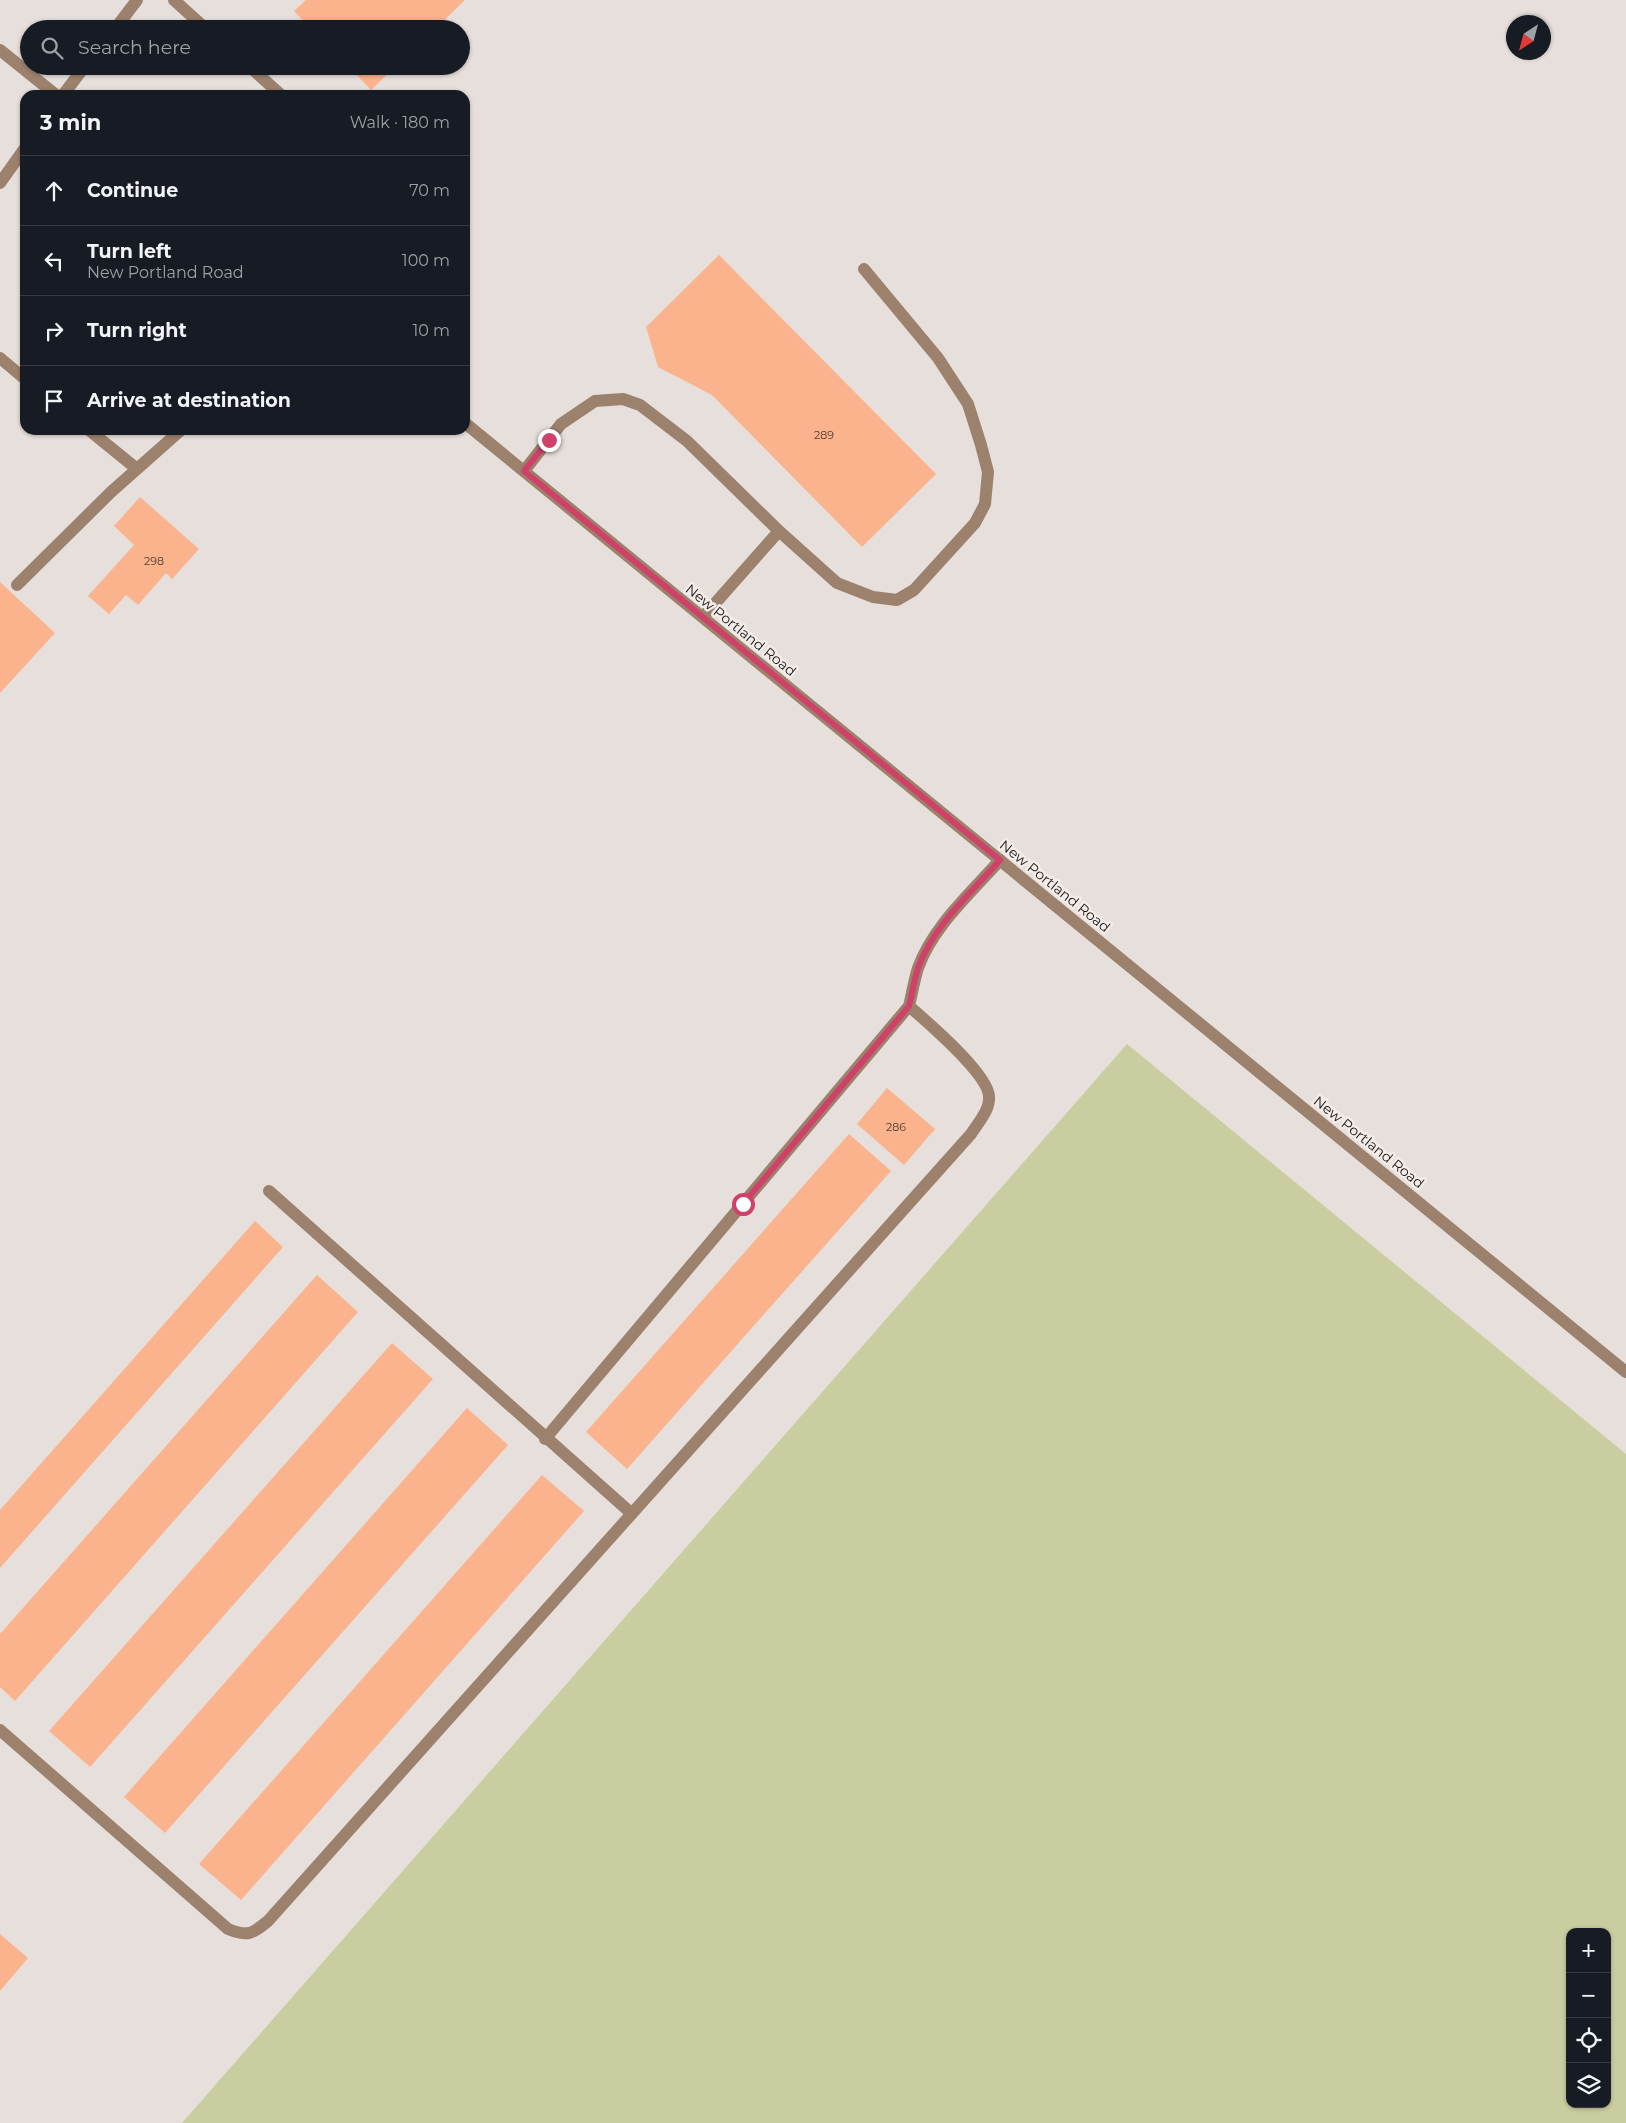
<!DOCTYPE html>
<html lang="en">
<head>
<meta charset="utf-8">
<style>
  :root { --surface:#171b24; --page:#20242c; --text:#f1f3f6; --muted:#9ea1a6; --line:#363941 }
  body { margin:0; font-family:Montserrat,sans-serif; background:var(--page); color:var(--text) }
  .controls { position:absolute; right:15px; bottom:15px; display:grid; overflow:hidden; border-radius:10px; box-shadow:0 1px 4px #0004 }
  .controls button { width:45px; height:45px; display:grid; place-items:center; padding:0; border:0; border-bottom:1px solid var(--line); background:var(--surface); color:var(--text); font:25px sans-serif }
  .compass { position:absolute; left:1506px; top:15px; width:45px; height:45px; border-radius:50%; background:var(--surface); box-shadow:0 1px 4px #0004; rotate:216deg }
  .stop { position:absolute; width:15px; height:15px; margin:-11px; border:4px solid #cf4169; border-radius:50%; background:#fff }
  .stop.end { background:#cf4169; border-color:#fff; box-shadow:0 1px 5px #0008 }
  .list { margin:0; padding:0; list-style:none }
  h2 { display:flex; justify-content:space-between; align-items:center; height:65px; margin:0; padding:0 20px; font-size:21px }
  h2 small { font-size:16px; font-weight:400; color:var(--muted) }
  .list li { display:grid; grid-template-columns:32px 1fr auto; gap:15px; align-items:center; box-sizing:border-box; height:70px; padding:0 20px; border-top:1px solid var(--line) }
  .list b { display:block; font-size:19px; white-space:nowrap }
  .list p { margin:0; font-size:16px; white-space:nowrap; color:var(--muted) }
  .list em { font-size:16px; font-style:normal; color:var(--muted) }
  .icon { flex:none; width:28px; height:28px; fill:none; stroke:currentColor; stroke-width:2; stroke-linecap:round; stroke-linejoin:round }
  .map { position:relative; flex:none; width:1626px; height:2123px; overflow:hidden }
  .search { position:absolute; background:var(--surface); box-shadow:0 1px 4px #0004; left:20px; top:20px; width:450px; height:55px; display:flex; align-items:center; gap:12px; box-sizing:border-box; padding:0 18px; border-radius:28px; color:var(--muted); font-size:19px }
  .panel { position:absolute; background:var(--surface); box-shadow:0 1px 4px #0004; left:20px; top:90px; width:450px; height:345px; border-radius:15px }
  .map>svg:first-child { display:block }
</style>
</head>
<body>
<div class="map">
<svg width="1626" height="2123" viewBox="0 0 1626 2123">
  <rect width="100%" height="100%" fill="#e6dfdb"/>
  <path fill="#c9cda0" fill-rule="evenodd" d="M1127,1044l499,410v669h-1444zM1570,1932h37v172h-37z"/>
  <path fill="#fab38c" d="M306,0h159l-30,29h-124l-17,-18z
    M348,66h48l-25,24z
    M719,255l217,219 -74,73 -150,-152 -54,-28 -12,-40z
    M140,497l59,52 -27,30 -6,-6 -28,32 -12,-10 -17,19 -21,-18 46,-51 -20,-19z
    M0,582l55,51 -55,60z
    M887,1088l48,41 -31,36 -47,-41z
    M849,1134l42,37 -264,298 -41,-37z
    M255,1221l28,26 -283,321v-58z
    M317,1275l41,37 -343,389 -15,-14v-53z
    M392,1343l41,36 -343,388 -41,-36z
    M467,1408l41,37 -343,388 -41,-36z
    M542,1475l42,36 -343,389 -42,-36z
    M0,1934l28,24 -28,33z"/>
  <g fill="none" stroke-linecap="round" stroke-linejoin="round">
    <path stroke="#9c816c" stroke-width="12" d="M174,0l32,29
      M115,29l22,-29
      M249,66l32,29
      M63,95l22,-29
      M0,183l25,-35
      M0,358l25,21
      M89,430l48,39
      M524,471l37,-47 34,-23 28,-2 17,6 47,36 92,90 58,52 36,14 24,3 17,-10 61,-67 10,-19 3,-32 -7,-27 -13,-41 -30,-46 -74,-89
      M17,585l94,-93 70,-62
      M703,617l76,-86
      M269,1191l362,322
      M545,1439l364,-433c3,-12 5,-25 9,-38 15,-42 53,-75 82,-108
      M0,1730l228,199c20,8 24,5 40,-8l703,-787c7,-11 19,-24 18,-37 0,-23 -62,-75 -80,-91"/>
    <path stroke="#9c816c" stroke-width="12" d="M0,50l56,45
      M465,423l1161,949"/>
  </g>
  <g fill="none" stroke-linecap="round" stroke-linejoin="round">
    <path stroke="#cf4169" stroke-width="6" d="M549,440l-25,31 476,389c-29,33 -67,66 -82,108 -4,13 -6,26 -9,38l-166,198"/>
  </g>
  <g text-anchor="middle" stroke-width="5" stroke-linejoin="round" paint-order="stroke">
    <g font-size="11" fill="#513d33">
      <text x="824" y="439">289</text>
      <text x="154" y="565">298</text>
      <text x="896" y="1131">286</text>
    </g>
    <g font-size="14" fill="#191615" stroke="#f3ece8">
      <text transform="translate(741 630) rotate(39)" y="5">New Portland Road</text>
      <text transform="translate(1055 886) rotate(39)" y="5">New Portland Road</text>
      <text transform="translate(1369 1142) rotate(39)" y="5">New Portland Road</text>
    </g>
  </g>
</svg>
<div class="controls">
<button>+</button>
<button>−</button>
<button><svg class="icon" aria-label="locate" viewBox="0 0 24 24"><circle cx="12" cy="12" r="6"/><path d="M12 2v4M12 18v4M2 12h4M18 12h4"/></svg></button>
<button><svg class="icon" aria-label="layers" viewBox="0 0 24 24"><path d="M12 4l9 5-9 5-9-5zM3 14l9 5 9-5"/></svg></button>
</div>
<svg class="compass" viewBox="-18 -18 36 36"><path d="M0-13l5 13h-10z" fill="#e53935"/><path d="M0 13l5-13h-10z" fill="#9ea1a6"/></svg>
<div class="stop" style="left:743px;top:1204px"></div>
<div class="stop end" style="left:549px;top:440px"></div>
<div class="search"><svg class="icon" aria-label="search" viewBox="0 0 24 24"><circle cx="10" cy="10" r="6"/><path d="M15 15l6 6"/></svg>Search here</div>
<section class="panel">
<h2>3 min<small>Walk · 180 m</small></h2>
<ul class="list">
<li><svg class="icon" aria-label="ahead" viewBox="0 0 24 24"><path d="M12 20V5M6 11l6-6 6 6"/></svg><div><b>Continue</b></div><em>70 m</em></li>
<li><svg class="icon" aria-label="left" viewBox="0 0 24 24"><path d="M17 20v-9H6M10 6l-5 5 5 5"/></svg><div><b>Turn left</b><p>New Portland Road</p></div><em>100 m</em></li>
<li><svg class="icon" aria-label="right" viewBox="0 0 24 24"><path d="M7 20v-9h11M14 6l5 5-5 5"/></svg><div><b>Turn right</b></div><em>10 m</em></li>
<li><svg class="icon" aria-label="arrive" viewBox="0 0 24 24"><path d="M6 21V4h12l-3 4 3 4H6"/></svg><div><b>Arrive at destination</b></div></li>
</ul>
</section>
</div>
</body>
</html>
